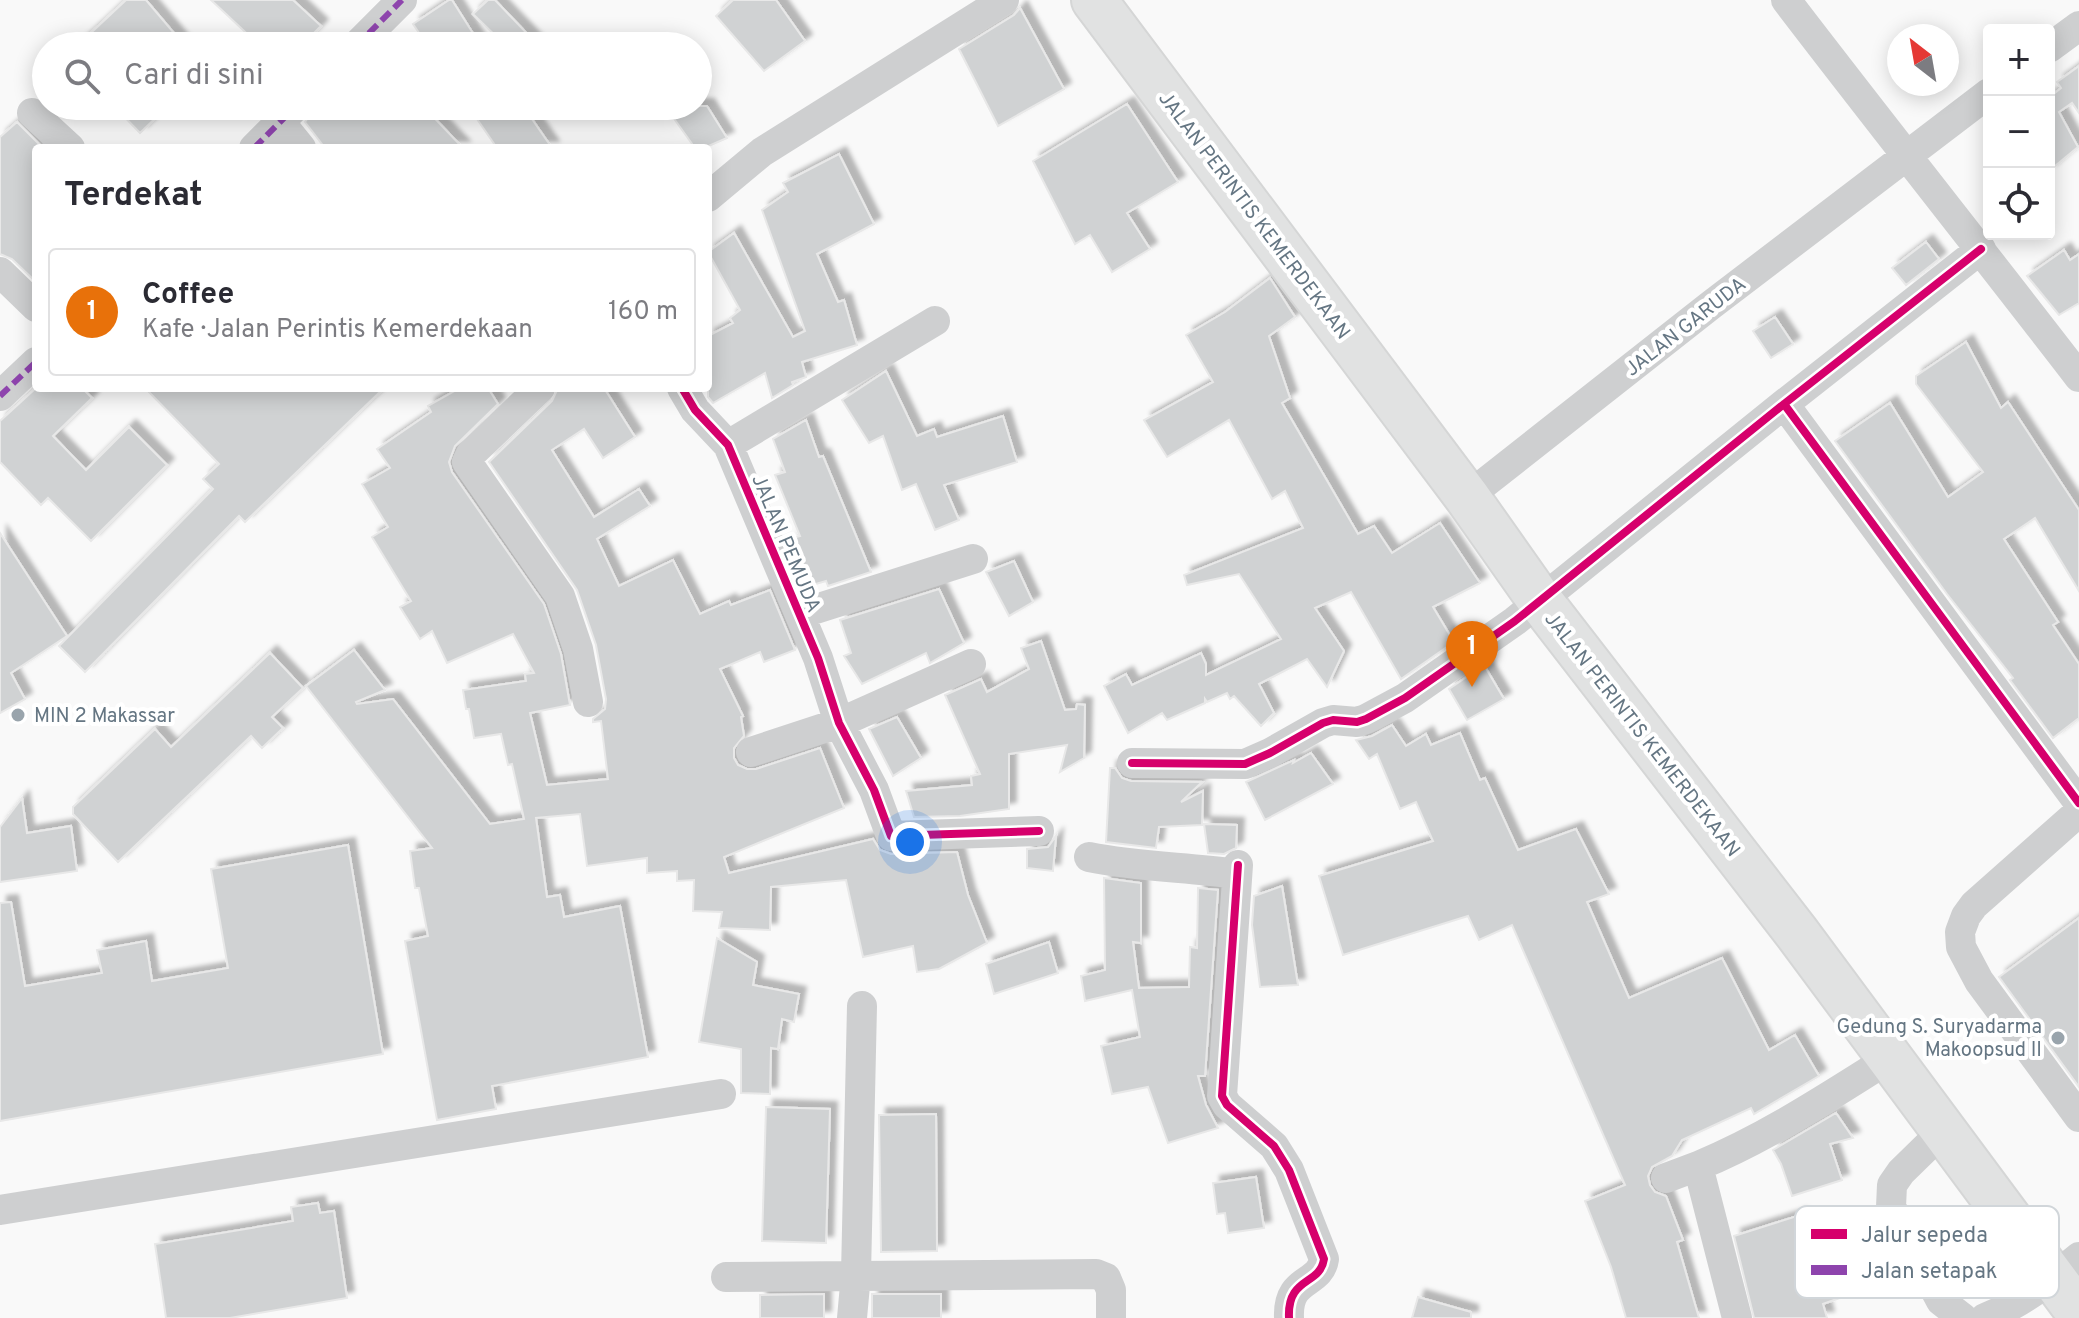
<!DOCTYPE html>
<html lang="id">
<head>
<meta charset="utf-8">
<style>
  :root { --surface:#fff; --page:#f7f7f7; --text:#2b2b33; --muted:#7c7c81; --line:#e1e1e2; --accent:#5c6169 }
  body { margin:0; font-family:Overpass,sans-serif; background:var(--page); color:var(--text) }
  .controls { position:absolute; right:24px; top:24px; display:grid; overflow:hidden; border-radius:8px; box-shadow:0 4px 20px #0003 }
  .controls button { width:72px; height:72px; display:grid; place-items:center; padding:0; border:0; border-bottom:2px solid var(--line); background:var(--surface); color:var(--text); font:40px sans-serif }
  .compass { position:absolute; left:1887px; top:24px; width:72px; height:72px; border-radius:50%; background:var(--surface); box-shadow:0 4px 20px #0003; rotate:329deg }
  .you { position:absolute; left:910px; top:842px; width:28px; height:28px; margin:-20px; border:6px solid #fff; border-radius:50%; background:#1a73e8; box-shadow:0 0 0 12px #1a73e833 }
  .badge { display:grid; place-items:center; width:52px; height:52px; border-radius:50%; background:var(--accent); color:#fff; font-size:26px; font-weight:700 }
  .pin { position:absolute; translate:-50% -66px; filter:drop-shadow(0 2px 4px #0008) }
  .pin::after { content:''; position:absolute; top:42px; width:28px; height:24px; background:inherit; clip-path:polygon(0 0,100% 0,50% 100%) }
  .list { margin:0; padding:0; list-style:none }
  h2 { display:flex; justify-content:space-between; align-items:center; height:104px; margin:0; padding:0 32px; font-size:34px }
  h2 small { font-size:26px; font-weight:400; color:var(--muted) }
  .list li { display:grid; grid-template-columns:52px 1fr auto; gap:24px; align-items:center; box-sizing:border-box; height:128px; margin:0 16px 16px; padding:0 16px; border:2px solid var(--line); border-radius:8px }
  .list b { display:block; font-size:30px; white-space:nowrap }
  .list p { margin:0; font-size:26px; white-space:nowrap; color:var(--muted) }
  .list em { font-size:26px; font-style:normal; color:var(--muted) }
  .icon { flex:none; width:44px; height:44px; fill:none; stroke:currentColor; stroke-width:2; stroke-linecap:round; stroke-linejoin:round }
  .map { position:relative; flex:none; width:2079px; height:1318px; overflow:hidden }
  .search { position:absolute; background:var(--surface); box-shadow:0 4px 20px #0003; left:32px; top:32px; width:680px; height:88px; display:flex; align-items:center; gap:20px; box-sizing:border-box; padding:0 28px; border-radius:44px; color:var(--muted); font-size:30px }
  .panel { position:absolute; background:var(--surface); box-shadow:0 4px 20px #0003; left:32px; top:144px; width:680px; height:248px; border-radius:8px }
  .map>svg:first-child { display:block }
</style>
</head>
<body>
<div class="map">
<svg width="2079" height="1318" viewBox="0 0 2079 1318">
  <defs>
    <filter id="shadow"><feDropShadow dx="7" dy="-7" stdDeviation="2" flood-color="#0004"/></filter>
  </defs>
  <rect width="100%" height="100%" fill="#f9f9f9"/>
  <path fill="#d0d2d3" stroke="#e8e8e8" stroke-width="2" filter="url(#shadow)" d="M126,0h20l39,46h-108z
    M211,0h82l28,26 -20,20h-41z
    M449,0h3l29,46h-53l-15,-22z
    M488,0h7l44,46h-33l-33,-32z
    M733,0h43l29,41 -41,30 -48,-55z
    M1020,8l44,81 -66,37 -39,-77 55,-34z
    M2079,66v47l-7,-10 -13,9 19,35 -29,24v-76l1,2 11,-9 -4,-6z
    M1127,104l51,78 -51,31 23,36 -38,23 -22,-37 -15,9 -42,-83z
    M114,106h54l-28,27z
    M316,106h107l40,42h-138l-20,-26z
    M468,106h55l29,42h-55z
    M665,106h42l20,32 -23,10h-9z
    M17,122l26,26h-7v134l-24,-23 -12,-5v-117z
    M839,154l35,70 -57,30 21,48 6,-2 13,45 -55,17 4,15 -14,5 1,3 -21,13 -7,-25 -52,30 -5,-6v-61l25,-13 -3,-5 10,-8 -32,-58 26,-19 59,104 12,-6 -43,-121 26,-18 -5,-9z
    M1926,242l13,17 -33,26 -14,-17z
    M2064,250l6,10 9,-6v49l-20,12 -32,-39z
    M1270,278l25,39 -26,19 21,62 -8,5 76,131 16,-8 18,27 48,-30 40,60 -47,24 21,35 -53,37 -50,-87 -36,16 29,43 -17,36 -20,-28 -48,25 15,29 -13,13 -27,-30 -4,3 -3,-6 -20,9 -2,-3v4l-38,17 -5,-7 -34,20 -24,-47 22,-12 6,11 69,-32 5,11v11l75,-36 -42,-65 -52,11 -3,-10 119,-47 -18,-37 -13,8 -43,-79 -62,37 -23,-37 69,-38 -27,-47 39,-23z
    M1775,317l18,27 -22,14 -18,-27z
    M1966,342l35,66 7,-6 71,108v81l-44,-73 -31,21 54,83 -5,3 26,39v54l-26,20 -43,-58 3,-2 -66,-84 -112,-153 55,-38 58,94 35,-25 -67,-88v-8z
    M886,371l31,65 17,-7 3,8 66,-21 14,46 -73,23 15,35 -24,10 -19,-46 -14,6 -19,-54 -14,7 -27,-43z
    M36,388h46l10,10 -39,38 33,34 43,-43 38,38 -76,76 -43,-43 -7,7 -41,-43v-41z
    M145,388h239l-139,134 -6,-6 -154,156 -26,-26 154,-157 -10,-10 16,-15z
    M460,388h28l10,16 -43,42 -6,16 3,10 92,132 17,50 9,51 -40,8 17,72 61,-6 -7,-58 -8,1v-3l12,-10 1,-10 -10,-54 -19,-55 -88,-128 63,-61 6,-13h46l31,49 -32,21 -19,-29 -32,21 42,67 45,-28 11,17 -53,33 22,47 54,-26 27,54 29,-13 2,4 39,-15 25,60 -31,12 -4,-10 -40,17 23,47 -2,1 3,19 -10,12v10l4,7 9,4h9l64,-21 24,60 -120,49 5,16 144,-34 7,11 11,4 66,-2 11,43 19,48 -48,26 -22,3 -4,-26 -50,11 -17,-77 -75,7 -1,43 -51,-2 3,-16 -29,-1 1,-31 -17,1v-10l-30,2v-15l-60,8 -7,-52 -44,4 11,79 13,-2 4,22 56,-11 28,151 -156,29 4,23 -59,11 -32,-179 23,-5 -9,-48h-4l-5,-37 22,-3 -126,-162 48,-36 31,40 -29,12 1,2 36,-5 97,125 34,-5 -12,-55 -4,1 -7,-31 -27,4 -5,-29h-3l-3,-19 63,-9 -1,-7 9,-1 -21,-39 -66,29 -15,-32 -12,8 -20,-32 11,-6 -39,-64 16,-10 -26,-43 28,-16 -13,-19 54,-37 -3,-6z
    M806,420l13,37 4,-1 48,116 -43,14 -2,-5 -17,5 -17,-48 8,-2 -25,-61 10,-3 -12,-33z
    M0,533l67,103 -56,37 14,26 -25,14z
    M1014,561l19,41 -24,14 -23,-44z
    M939,589l25,54 -34,20 -4,-10 -64,31 -18,-28 7,-3 -11,-33z
    M1041,641l24,69 11,-1 1,-5 8,1 -1,53 -24,14 7,-27 -58,9v55l-49,7 -46,1 -8,-26 66,-6 -1,-9 9,-2 -35,-79 36,-16 6,13 42,-23 -8,-21z
    M270,653l33,35 -31,29 11,11 -21,20 -11,-12 -133,126 -45,-48v-7l82,-78 16,18z
    M1484,665l20,34 -37,21 -18,-31z
    M897,717l24,41 -28,18 -24,-47z
    M1392,725l14,21 20,-12 5,11 29,-12 20,47 5,-2 33,72 58,-21 33,65 -22,8 42,96 93,-40 47,92 26,-15 24,41 -65,38 -3,-6 -69,32 -10,16 -20,11 -4,9 2,9 5,7 11,4 17,44 -6,2 22,76h-73l-15,-51 -26,-66 40,-16 -113,-260 -33,15 -11,-24 -125,39 -24,-79 114,-35 -17,-39 -16,7 -23,-55 -8,5 -13,-19 16,-4z
    M1311,753l22,31 -68,36 -19,-38 48,-22 -1,3z
    M1110,768h5l7,10 9,3 71,1 -21,20 22,-11 -1,34 -43,2 -3,21 -50,-6z
    M22,798l5,35 44,-7 6,45 -77,11v-55z
    M1204,824l33,1 -1,23 -12,6 -16,-1z
    M1056,836l-3,35 -26,-3v-19l21,-2z
    M348,845l35,209 -383,67v-218l11,-1 14,84 77,-13 -5,-23 49,-9 6,40 76,-13 -17,-99z
    M1104,878l37,5v60l-8,-1 6,46 50,-1 1,-40 7,1 1,-60 20,2 -13,186h-7l8,29 12,23 -50,15 -20,-56 -36,7 -11,-48 39,-9 -8,-47 -47,11 -4,-25 24,-6z
    M1282,886l16,99 -38,2 -8,-62 2,-29z
    M2079,918v169l-80,-110z
    M717,938l40,24 -4,23 46,9 -5,28 -12,-3 -4,30 -7,-1 -1,46 -29,-1v-44l-42,-7z
    M1049,942l9,31 -64,21 -8,-30z
    M766,1107l64,2 -4,134 -64,-2z
    M1836,1113l17,25 -23,6 12,36 -50,16 -11,-32 -8,-14z
    M936,1114l1,137 -56,1 -2,-137z
    M1256,1177l8,51 -36,5 -3,-20 -8,1 -4,-31z
    M318,1203l2,10 14,-2 13,87 -117,20h-64l-11,-74 138,-23 -2,-14z
    M1800,1215l14,53 39,-14 12,35 -42,15 4,14h-73l-20,-82z
    M824,1294v24h-64v-23z
    M872,1294h69v24h-69z
    M1418,1297l53,15v6h-59z"/>
  <g fill="none" stroke-linecap="round" stroke-linejoin="round">
    <g stroke="#d5d6d6" stroke-width="48">
      <path id="highway" d="M1094,0l373,497 74,105 256,331 282,380"/>
    </g>
    <path stroke="#cecfd0" stroke-width="30" d="M1786,0c97,127 196,251 293,377
      M356,46l46,-46
      M2049,48l30,-22
      M32,113l38,35
      M280,122l21,26
      M254,148l42,-42
      M708,197l54,-45 242,-152
      M0,272l36,35
      M540,388l-69,66 -4,8 93,134 18,53 10,53
      M682,388l13,22 33,35 90,213 21,65 35,67 17,46 148,-5
      M0,396l36,-34
      M1784,404l295,399
      M728,445l207,-124
      M1467,497l244,-192 278,-212
      M800,614l173,-55
      M751,752l88,-29 132,-59
      M1132,763l113,1 25,-11 53,-30 10,-3 24,2 9,-3 39,-21 110,-77 269,-217 197,-155
      M2079,812l-105,93 -8,11 -6,16 1,15 18,34 100,136
      M1089,857c49,10 98,10 148,17
      M1238,865l-16,231 5,9 47,41 15,24 35,89c-4,27 -37,17 -35,59
      M1945,1129l-44,43 -9,13 -1,22 50,94 22,17
      M1666,1178l32,-12
      M0,1210l721,-116
      M726,1277l370,-3 10,4 5,12v28
      M852,1318l4,-44 6,-268
      M1737,1318l-39,-152c68,-28 130,-69 192,-108
      M1985,1318c34,-13 66,-38 94,-61"/>
    <use href="#highway" stroke="#e1e2e2" stroke-width="44"/>
    <path stroke="#8e44ad" stroke-width="6" stroke-dasharray="12 6" stroke-linecap="butt" d="M356,46l46,-46
      M254,148l42,-42
      M0,396l36,-34"/>
    <g stroke="#fff" stroke-width="13">
      <path id="cycleway" d="M682,388l13,22 33,35 90,213 21,65 35,67 17,46 148,-5
        M1784,404l295,399
        M1132,763l113,1 25,-11 53,-30 10,-3 24,2 9,-3 39,-21 110,-77 269,-217 197,-155
        M1238,865l-16,231 5,9 47,41 15,24 35,89c-4,27 -37,17 -35,59"/>
    </g>
    <use href="#cycleway" stroke="#d6006c" stroke-width="8"/>
  </g>
  <g fill="#99a4ac" stroke="#fff" stroke-width="3">
    <circle cx="18" cy="715" r="8"/>
    <circle cx="2058" cy="1038" r="8"/>
  </g>
  <g text-anchor="middle" stroke-width="8" stroke-linejoin="round" paint-order="stroke">
    <g font-size="20" fill="#657683" stroke="#fff">
      <text transform="translate(1255 215) rotate(53)" y="7">JALAN PERINTIS KEMERDEKAAN</text>
      <text transform="translate(1685 326) rotate(-38)" y="7">JALAN GARUDA</text>
      <text transform="translate(787 543) rotate(67)" y="7">JALAN PEMUDA</text>
      <text transform="translate(1643 734) rotate(52)" y="7">JALAN PERINTIS KEMERDEKAAN</text>
    </g>
    <g font-size="20" fill="#657683" stroke="#fff" text-anchor="start">
      <text x="34" y="722">MIN 2 Makassar</text>
      <text x="2042" y="1033" text-anchor="end">Gedung S. Suryadarma<tspan x="2042" dy="23">Makoopsud II</tspan></text>
    </g>
  </g>
  <rect x="1795" y="1206" width="264" height="92" rx="12" fill="#fff" stroke="#d1d6da" stroke-width="2"/>
  <rect x="1811" y="1229" width="36" height="10" fill="#d6006c"/>
  <rect x="1811" y="1265" width="36" height="10" fill="#8e44ad"/>
  <g font-size="22" fill="#657683">
    <text x="1861" y="1242">Jalur sepeda</text>
    <text x="1861" y="1278">Jalan setapak</text>
  </g>
</svg>
<div class="controls">
<button>+</button>
<button>−</button>
<button><svg class="icon" aria-label="locate" viewBox="0 0 24 24"><circle cx="12" cy="12" r="6"/><path d="M12 2v4M12 18v4M2 12h4M18 12h4"/></svg></button>
</div>
<svg class="compass" viewBox="-18 -18 36 36"><path d="M0-13l5 13h-10z" fill="#e53935"/><path d="M0 13l5-13h-10z" fill="#7c7c81"/></svg>
<div class="you"></div>
<div class="pin badge" style="left:1472px;top:687px;background:#e8710a">1</div>
<div class="search"><svg class="icon" aria-label="search" viewBox="0 0 24 24"><circle cx="10" cy="10" r="6"/><path d="M15 15l6 6"/></svg>Cari di sini</div>
<section class="panel">
<h2>Terdekat<small></small></h2>
<ul class="list">
<li><span class="badge" style="background:#e8710a">1</span><div><b>Coffee</b><p>Kafe · Jalan Perintis Kemerdekaan</p></div><em>160 m</em></li>
</ul>
</section>
</div>
</body>
</html>
